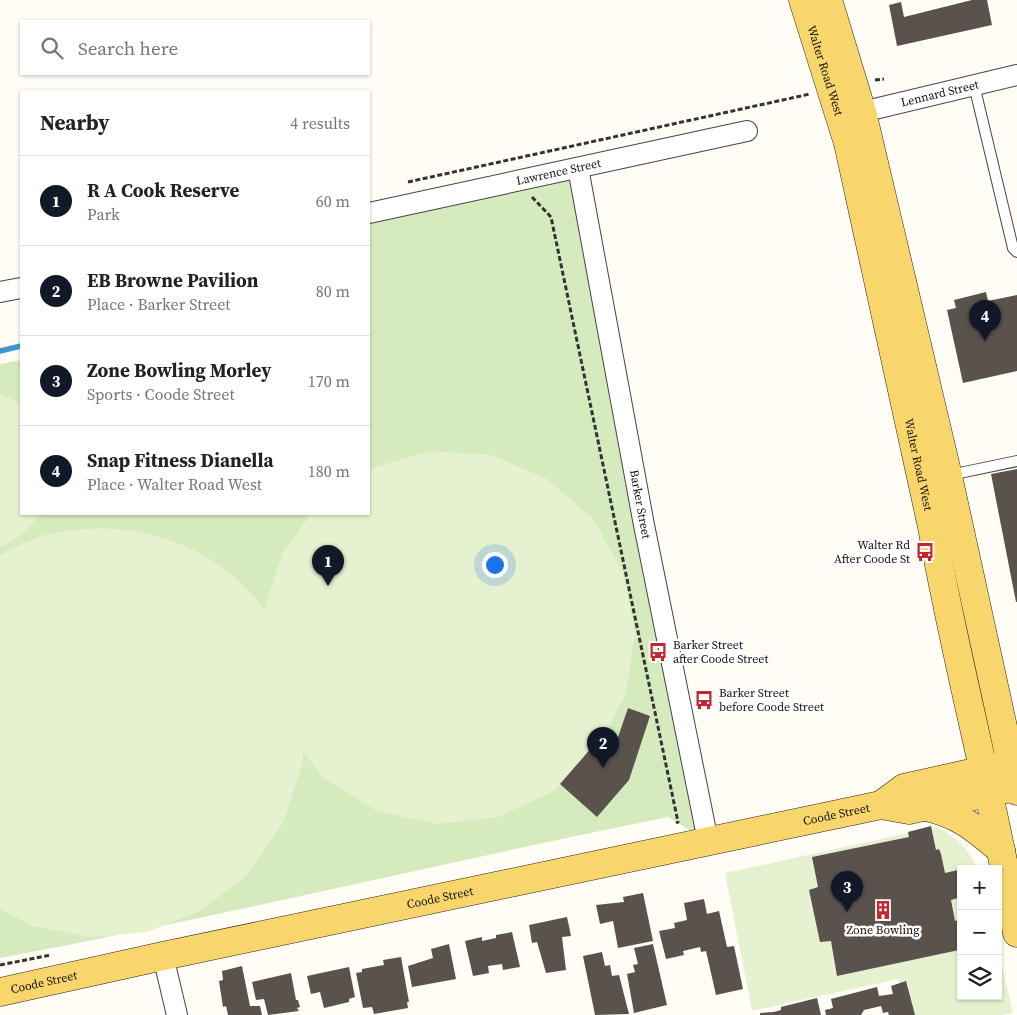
<!DOCTYPE html>
<html lang="en">
<head>
<meta charset="utf-8">
<style>
  :root { --surface:#fff; --page:#f2f2f2; --text:#222; --muted:#767676; --line:#e0e0e0; --accent:#111827 }
  body { margin:0; font-family:"Source Serif 4",serif; background:var(--page); color:var(--text) }
  .controls { position:absolute; right:15px; bottom:15px; display:grid; overflow:hidden; border-radius:0px; box-shadow:0 1px 4px #0004 }
  .controls button { width:45px; height:45px; display:grid; place-items:center; padding:0; border:0; border-bottom:1px solid var(--line); background:var(--surface); color:var(--text); font:25px sans-serif }
  .you { position:absolute; left:494px; top:564px; width:18px; height:18px; margin:-12px; border:4px solid #fff; border-radius:50%; background:#1a73e8; box-shadow:0 0 0 8px #1a73e833 }
  .badge { display:grid; place-items:center; width:32px; height:32px; border-radius:50%; background:var(--accent); color:#fff; font-size:16px; font-weight:700 }
  .pin { position:absolute; translate:-50% -41px; filter:drop-shadow(0 1px 2px #0008) }
  .pin::after { content:''; position:absolute; top:26px; width:18px; height:15px; background:inherit; clip-path:polygon(0 0,100% 0,50% 100%) }
  .list { margin:0; padding:0; list-style:none }
  h2 { display:flex; justify-content:space-between; align-items:center; height:65px; margin:0; padding:0 20px; font-size:21px }
  h2 small { font-size:16px; font-weight:400; color:var(--muted) }
  .list li { display:grid; grid-template-columns:32px 1fr auto; gap:15px; align-items:center; box-sizing:border-box; height:90px; padding:0 20px; border-top:1px solid var(--line) }
  .list b { display:block; font-size:19px; white-space:nowrap }
  .list p { margin:0; font-size:16px; white-space:nowrap; color:var(--muted) }
  .list em { font-size:16px; font-style:normal; color:var(--muted) }
  .icon { flex:none; width:28px; height:28px; fill:none; stroke:currentColor; stroke-width:2; stroke-linecap:round; stroke-linejoin:round }
  .map { position:relative; flex:none; width:1017px; height:1015px; overflow:hidden }
  .search { position:absolute; background:var(--surface); box-shadow:0 1px 4px #0004; left:20px; top:20px; width:350px; height:55px; display:flex; align-items:center; gap:12px; box-sizing:border-box; padding:0 18px; border-radius:0px; color:var(--muted); font-size:19px }
  .panel { position:absolute; background:var(--surface); box-shadow:0 1px 4px #0004; left:20px; top:90px; width:350px; height:425px; border-radius:0px }
  .map>svg:first-child { display:block }
</style>
</head>
<body>
<div class="map">
<svg width="1017" height="1015" viewBox="0 0 1017 1015">
  <rect width="100%" height="100%" fill="#fffdf5"/>
  <path fill="#d5ebbd" d="M578,168l130,673 -40,-24c-223,45 -444,99 -668,141v-594l21,-4v154h348v-301z"/>
  <path fill="#e6f2cf" d="M0,393l21,12v109h19c-10,13 -23,28 -40,32z
    M430,451l61,4 56,24 46,40 30,53 12,61 -9,60 -28,55 -44,43 -56,26 -61,7 -60,-13 -53,-33 -21,-26v10l-20,61 -37,53 -46,35 -53,21 -57,5 -57,-11 -33,-17v-354c14,-6 30,-16 45,-20 79,-20 172,6 219,75l19,-58 28,-38h58v-45z
    M936,827c21,9 32,22 42,42h-17v127h37v-46l15,63 -11,2h-96l-8,-36 -146,32 -27,-138z"/>
  <g fill="none" stroke-linecap="round" stroke-linejoin="round">
    <path stroke="#3f96cf" stroke-width="5.5" d="M0,351l21,-5"/>
  </g>
  <path fill="#5a524d" d="M972,0h15l5,25 -95,21 -8,-41 12,-3 3,15z
    M986,292l2,9 29,-6v76l-54,12 -16,-73 9,-2 -2,-8z
    M1017,469v133h-1l-25,-128z
    M628,708l22,8 -21,64 -32,37 -37,-33 33,-38 12,10 11,-13z
    M931,826l5,24 3,-1 2,5 4,19 13,-3 3,27 -10,3 4,21 6,-2 -2,31 -122,26 -6,-35 -11,1 -11,-52 9,-3 -6,-30 97,-20 -1,-5z
    M643,893l10,48 -35,7 -5,-27 -13,3 -4,-19 28,-3 -1,-5z
    M704,899l3,15 12,-3 8,36 7,-1 9,43 -27,6 -10,-44 -5,1 -1,-5 -17,4 1,4 -18,4 -7,-28 16,-3 -1,-5 13,-3 -3,-17z
    M567,917l4,19 -9,1 4,33 -20,3 -9,-31 -5,1 -3,-18z
    M512,932l8,35 -17,3 -1,-6 -14,2 1,7 -16,3 -8,-35 17,-4v4l14,-3v-3z
    M449,944l7,35 -44,8 -4,-21 25,-8 -2,-9z
    M653,944l14,61 -33,8 -7,-39 8,-2 -2,-7 5,-1 -4,-16z
    M602,952l3,14 5,-1 2,11 7,-1 10,39 -34,1 -12,-59z
    M401,957l8,45h-2l1,6 -34,6 -2,-7 -9,1 -7,-35 6,-1v-3l22,-4 -1,-5z
    M242,966l8,40h10l2,9h-34l-2,-9 -3,1 -4,-26 4,-1 -1,-9z
    M349,967l6,30 -6,2v3l-25,6 -4,-16 -9,2 -4,-18z
    M291,973l5,27h2l2,7 -3,1 2,3 -31,4 -4,-16 -8,1 -4,-18z
    M906,981l9,34h-26l-1,-3 -5,1 -2,-7 -17,4 -3,5h-35l-1,-5 8,-2 -2,-9 46,-12 2,9 14,-2 -2,-8z
    M817,998l4,17h-61v-2l14,-1 7,-2v-3z"/>
  <g fill="none" stroke-linecap="round" stroke-linejoin="round">
    <g stroke="#444" stroke-width="12">
      <path id="lane" d="M974,85l39,163 4,4
        M950,475l67,-14"/>
    </g>
    <g stroke="#444" stroke-width="22">
      <g id="street">
        <path id="s1" d="M862,112l155,-37"/>
        <path id="s2" d="M578,168l66,357 64,316"/>
        <path id="s3" d="M369,213l378,-82"/>
        <path d="M0,292l21,-4"/>
        <path d="M163,956l14,59"/>
      </g>
    </g>
    <g stroke="#222" stroke-width="29">
      <g id="primary">
        <path id="s4" d="M803,0l45,143 84,384c24,136 61,270 85,406"/>
        <path d="M828,0l34,112 86,364 69,315"/>
        <path d="M881,805l23,-17 98,-22"/>
        <path d="M927,807c35,9 46,20 74,43"/>
        <path id="s5" d="M0,992l163,-36 718,-151 28,5 107,-23"/>
      </g>
    </g>
    <path stroke="#333" stroke-width="3" stroke-dasharray="5 2.5" stroke-linecap="butt" d="M875,80l9,-1
      M408,182l402,-88
      M532,197l19,20 127,605 -2,1
      M0,965l51,-10"/>
    <use href="#lane" stroke="#fff" stroke-width="10"/>
    <use href="#street" stroke="#fff" stroke-width="20"/>
    <use href="#primary" stroke="#f9d66b" stroke-width="28"/>
  </g>
  <defs>
    <g id="bus-bare" transform="scale(1.5)"><path d="M-5-6H5V4H4V6H2V4H-2V6H-4V4H-5ZM-3.5-4V0h7V-4ZM-3.5 1.2v1.5H-2V1.2ZM2 1.2v1.5H3.5V1.2Z" fill="#c4262e" stroke="#fff" stroke-width="2.5" paint-order="stroke"/></g>
    <g id="building-bare" transform="scale(1.5)"><path d="M-4-6H4V6H1V3H-1V6H-4ZM-2.5-4.3h1.7v1.8h-1.7ZM.8-4.3h1.7v1.8H.8ZM-2.5-1h1.7V.8h-1.7ZM.8-1h1.7V.8H.8Z" fill="#c4262e" stroke="#fff" stroke-width="2.5" paint-order="stroke"/></g>
  </defs>
  <g fill-rule="evenodd">
    <use href="#bus-bare" x="925" y="552"/>
    <use href="#bus-bare" x="658" y="652"/>
    <use href="#bus-bare" x="704" y="700"/>
    <use href="#building-bare" x="883" y="910"/>
  </g>
  <g text-anchor="middle" stroke-width="5" stroke-linejoin="round" paint-order="stroke">
    <g font-size="12" fill="#111" stroke="#fff">
      <text dy="4" stroke="none"><textPath href="#s4" startOffset="74">Walter Road West</textPath></text>
      <text dy="4" stroke="none"><textPath href="#s1" startOffset="80">Lennard Street</textPath></text>
      <text dy="4" stroke="none"><textPath href="#s3" startOffset="194">Lawrence Street</textPath></text>
      <text dy="4" stroke="none"><textPath href="#s4" startOffset="479">Walter Road West</textPath></text>
      <text dy="4" stroke="none"><textPath href="#s2" startOffset="342">Barker Street</textPath></text>
      <text dy="4" stroke="none"><textPath href="#s5" startOffset="855">Coode Street</textPath></text>
      <text dy="4" stroke="none"><textPath href="#s5" startOffset="450">Coode Street</textPath></text>
      <text dy="4" stroke="none"><textPath href="#s5" startOffset="45">Coode Street</textPath></text>
    </g>
    <g font-size="12" fill="#111" stroke="#fff" text-anchor="start">
      <text x="910" y="549" text-anchor="end">Walter Rd<tspan x="910" dy="14">After Coode St</tspan></text>
      <text x="673" y="649">Barker Street<tspan x="673" dy="14">after Coode Street</tspan></text>
      <text x="719" y="697">Barker Street<tspan x="719" dy="14">before Coode Street</tspan></text>
      <text x="883" y="934" text-anchor="middle">Zone Bowling</text>
    </g>
  </g>
</svg>
<div class="controls">
<button>+</button>
<button>−</button>
<button><svg class="icon" aria-label="layers" viewBox="0 0 24 24"><path d="M12 4l9 5-9 5-9-5zM3 14l9 5 9-5"/></svg></button>
</div>
<div class="you"></div>
<div class="pin badge" style="left:328px;top:586px">1</div>
<div class="pin badge" style="left:603px;top:768px">2</div>
<div class="pin badge" style="left:847px;top:912px">3</div>
<div class="pin badge" style="left:985px;top:341px">4</div>
<div class="search"><svg class="icon" aria-label="search" viewBox="0 0 24 24"><circle cx="10" cy="10" r="6"/><path d="M15 15l6 6"/></svg>Search here</div>
<section class="panel">
<h2>Nearby<small>4 results</small></h2>
<ul class="list">
<li><span class="badge">1</span><div><b>R A Cook Reserve</b><p>Park</p></div><em>60 m</em></li>
<li><span class="badge">2</span><div><b>EB Browne Pavilion</b><p>Place · Barker Street</p></div><em>80 m</em></li>
<li><span class="badge">3</span><div><b>Zone Bowling Morley</b><p>Sports · Coode Street</p></div><em>170 m</em></li>
<li><span class="badge">4</span><div><b>Snap Fitness Dianella</b><p>Place · Walter Road West</p></div><em>180 m</em></li>
</ul>
</section>
</div>
</body>
</html>
